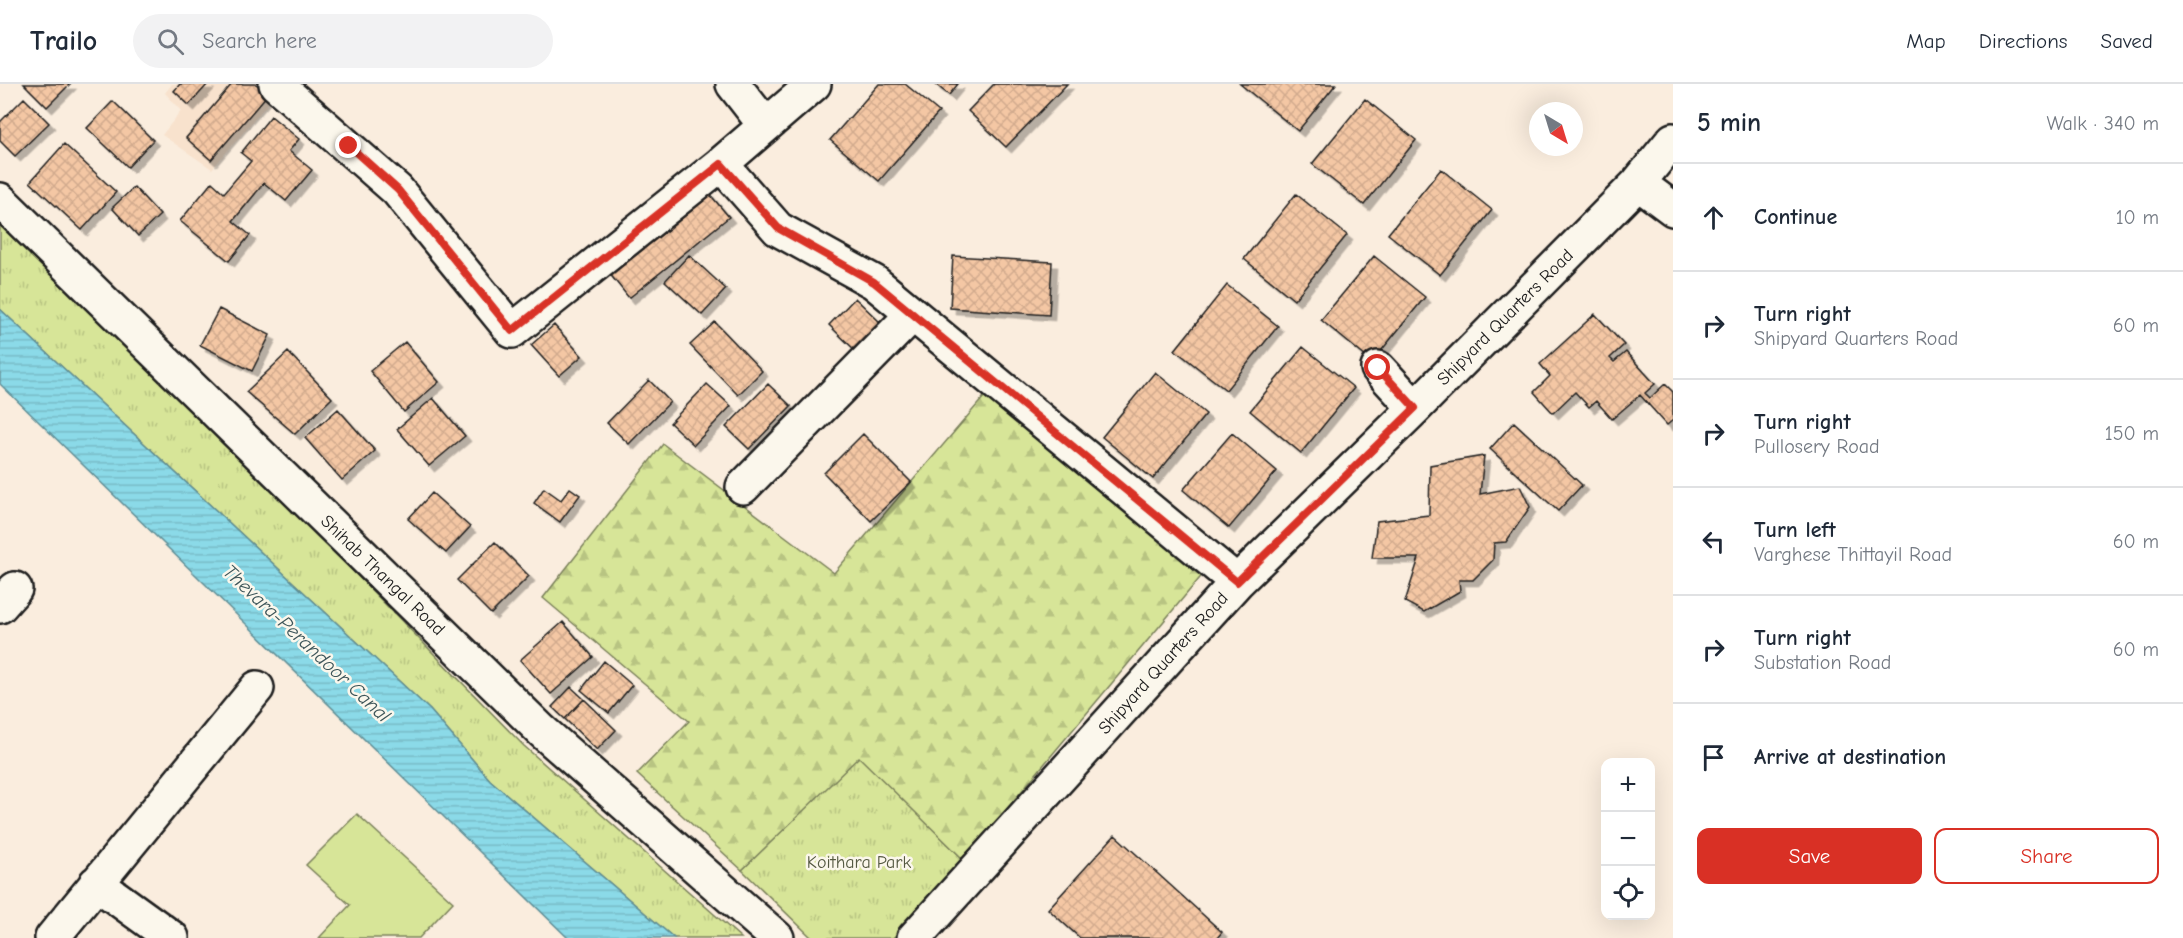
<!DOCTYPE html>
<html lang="en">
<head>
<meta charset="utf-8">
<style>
  :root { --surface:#fff; --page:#f2f2f3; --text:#1f2937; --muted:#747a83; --line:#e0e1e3; --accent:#d93025 }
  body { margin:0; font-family:"Comic Neue",sans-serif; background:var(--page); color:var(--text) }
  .controls { position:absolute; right:18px; bottom:18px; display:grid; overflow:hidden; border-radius:12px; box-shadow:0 6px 24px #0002 }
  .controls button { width:54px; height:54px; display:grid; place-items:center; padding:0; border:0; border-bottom:2px solid var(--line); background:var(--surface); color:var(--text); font:30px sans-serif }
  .compass { position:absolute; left:1529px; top:18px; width:54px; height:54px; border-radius:50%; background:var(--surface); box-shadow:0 6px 24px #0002; rotate:142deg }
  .stop { position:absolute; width:18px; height:18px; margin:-14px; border:4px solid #d93025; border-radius:50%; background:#fff }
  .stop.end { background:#d93025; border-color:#fff; box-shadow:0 2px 6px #0008 }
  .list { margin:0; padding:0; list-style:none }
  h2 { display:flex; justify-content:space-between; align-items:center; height:78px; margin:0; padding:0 24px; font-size:26px }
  h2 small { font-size:20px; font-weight:400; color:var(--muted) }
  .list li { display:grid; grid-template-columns:39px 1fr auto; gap:18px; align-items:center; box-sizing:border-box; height:108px; padding:0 24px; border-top:2px solid var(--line) }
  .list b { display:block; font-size:22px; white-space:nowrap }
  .list p { margin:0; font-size:20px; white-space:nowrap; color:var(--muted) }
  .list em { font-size:20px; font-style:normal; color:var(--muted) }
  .actions { display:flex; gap:12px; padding:18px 24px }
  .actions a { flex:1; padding:14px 0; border:2px solid var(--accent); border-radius:12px; text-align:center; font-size:21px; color:var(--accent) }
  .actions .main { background:var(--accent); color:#fff }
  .icon { flex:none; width:33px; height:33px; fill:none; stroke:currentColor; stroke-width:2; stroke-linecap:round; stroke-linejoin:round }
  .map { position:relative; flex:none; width:1673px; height:854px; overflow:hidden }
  header { display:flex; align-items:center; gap:36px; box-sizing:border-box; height:84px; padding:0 30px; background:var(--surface); border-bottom:2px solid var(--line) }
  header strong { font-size:28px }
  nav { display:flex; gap:33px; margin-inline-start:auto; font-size:21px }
  .search { width:420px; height:54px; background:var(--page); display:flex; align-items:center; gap:15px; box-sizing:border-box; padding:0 21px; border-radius:33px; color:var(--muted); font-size:22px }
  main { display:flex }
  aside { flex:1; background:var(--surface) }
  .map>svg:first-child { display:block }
</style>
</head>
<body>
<header>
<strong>Trailo</strong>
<div class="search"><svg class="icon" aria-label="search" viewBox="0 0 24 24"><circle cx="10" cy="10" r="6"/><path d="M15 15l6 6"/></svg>Search here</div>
<nav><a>Map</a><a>Directions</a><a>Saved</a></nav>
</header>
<main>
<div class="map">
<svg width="1673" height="854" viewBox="0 0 1673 854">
  <defs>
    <pattern id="grass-tufts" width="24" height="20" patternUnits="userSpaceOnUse" patternTransform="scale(1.5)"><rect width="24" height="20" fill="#d7e598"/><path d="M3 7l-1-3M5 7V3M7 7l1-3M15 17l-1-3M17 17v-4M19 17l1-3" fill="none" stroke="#b8c482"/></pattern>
    <pattern id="forest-firs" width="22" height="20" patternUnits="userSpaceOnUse" patternTransform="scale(1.5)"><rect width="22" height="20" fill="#d7e598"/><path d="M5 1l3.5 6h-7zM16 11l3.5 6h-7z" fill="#b8c482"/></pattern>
    <pattern id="water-rules" width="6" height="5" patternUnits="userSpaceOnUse" patternTransform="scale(1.5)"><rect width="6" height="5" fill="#8bdae8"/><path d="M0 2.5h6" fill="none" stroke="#77bac6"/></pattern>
    <pattern id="building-cross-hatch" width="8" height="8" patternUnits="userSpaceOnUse" patternTransform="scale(1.5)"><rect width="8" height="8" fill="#f4c7a4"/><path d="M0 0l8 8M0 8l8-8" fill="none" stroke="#d1aa8d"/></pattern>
    <filter id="shadow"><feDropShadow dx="5.5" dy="5.5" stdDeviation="0" flood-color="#0004"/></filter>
  </defs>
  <rect width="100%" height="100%" fill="#faedde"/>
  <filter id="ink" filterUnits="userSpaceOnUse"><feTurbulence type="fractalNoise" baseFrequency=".0167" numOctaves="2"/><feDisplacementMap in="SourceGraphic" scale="12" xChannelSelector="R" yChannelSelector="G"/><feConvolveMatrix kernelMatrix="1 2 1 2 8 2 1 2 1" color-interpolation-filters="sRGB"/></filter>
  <g filter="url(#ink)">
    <path fill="#f8e2cd" d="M172,0h91l13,10 -64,75 -50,-34 19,-24 -16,-18z"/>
    <path fill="url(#grass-tufts)" stroke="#7a805a" stroke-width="1.5" d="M0,140l301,294 223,228 217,192h-67l-184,-158 -60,-70 -430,-401z
      M859,672l105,104 -71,78h-81l-70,-68z"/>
    <path fill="url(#forest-firs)" stroke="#7a805a" stroke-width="1.5" d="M989,307l215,182 -240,287 -105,-103 -117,113 -105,-96 52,-53 -146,-123 120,-154 171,129z"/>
    <path fill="#d7e598" stroke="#7a805a" stroke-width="1.5" d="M357,730l96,88 -34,36h-100l31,-33 -44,-40z"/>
    <path fill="url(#water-rules)" stroke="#5f8e96" stroke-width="1.5" d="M0,225l430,401 60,70 184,158h-106l-568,-554z"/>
    <path fill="url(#building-cross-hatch)" stroke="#1c1c1c" stroke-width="1.5" filter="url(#shadow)" d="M24,0h46l-23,23z
      M180,0h28l-19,21 -15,-14z
      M232,0h24l12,10 -57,66 -25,-22z
      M879,0h26l34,28 -60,69 -49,-41z
      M935,0h23l-9,11z
      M994,0h73l-61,63 -38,-36z
      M1240,0h96l-38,47z
      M24,14l25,25 -34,33 -15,-15v-19z
      M1365,15l51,41 -52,65 -52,-41z
      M113,17l40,39 -25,27 -41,-39z
      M271,32l28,23 -10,12 23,19 -26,31 -22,-18 -31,38 17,14 -21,26 -49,-40 32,-39 12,11 27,-32 -10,-8z
      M64,60l52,48 -34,38 -52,-48z
      M1441,85l51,41 -52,65 -52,-41z
      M134,103l26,28 -22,21 -26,-28z
      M708,108l21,25 -100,81 -20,-25z
      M1296,110l51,41 -53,65 -50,-41z
      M689,171l37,34 -24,26 -37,-34z
      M953,172l99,6 -3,53 -99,-7z
      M1374,172l51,41 -53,65 -51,-42z
      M1227,201l51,41 -52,64 -51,-40z
      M855,214l29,28 -26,27 -29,-28z
      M219,225l51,26 -18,36 -52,-26z
      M1595,230l29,31 -14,13 4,4 12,-10 29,32 -10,9 5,5 15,-14 8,8v28l-6,5 -27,-30 -28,24 -16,-18 -7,6 -14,-15 -22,21 -19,-21 16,-16 -10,-12z
      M715,238l47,49 -24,24 -48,-50z
      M554,241l28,31 -23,20 -28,-31z
      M405,258l34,40 -35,30 -34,-41z
      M1303,263l51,41 -53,65 -51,-42z
      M288,268l44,46 -37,36 -49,-42z
      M1155,288l51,42 -53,65 -51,-42z
      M649,296l21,22 -41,42 -22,-21z
      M707,300l24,22 -37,39 -24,-22z
      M768,300l23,22 -42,43 -23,-22z
      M433,314l32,38 -36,30 -32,-37z
      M338,325l37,42 -33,29 -37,-42z
      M1514,338l68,63 -24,26 -68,-62z
      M1232,349l45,38 -48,57 -46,-38z
      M863,350l48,48 -40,39 -47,-48z
      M1484,372l-4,38 40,-8 10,21 -24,35 -12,1 -1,17 -20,20h-14l1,11 -36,21 -19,-10 14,-44h-47l5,-37 52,-6 1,-50z
      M544,404l17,12 9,-12 10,7 -20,27 -26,-19z
      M432,409l38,34 -24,26 -38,-34z
      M495,458l34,34 -38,38 -34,-34z
      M563,538l30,35 -42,37 -31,-34z
      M604,577l28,24 -23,28 -28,-23z
      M571,603l13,12 -19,20 -13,-12z
      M584,615l32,31 -19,20 -32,-31z
      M1115,751l107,97 -5,6h-137l-32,-29z"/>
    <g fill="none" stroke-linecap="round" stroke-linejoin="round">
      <g stroke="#1c1c1c" stroke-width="38">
        <path id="minor" d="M276,0l121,106 115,141 209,-167 93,-80
          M733,0l32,41
          M721,80l57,65 96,53 363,300
          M1638,99l35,26
          M0,116l542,531 235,207
          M1378,284l37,40
          M743,403l170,-173
          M0,522l15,-17
          M96,799l76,55
          M52,854l205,-250
          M914,854l323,-356 178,-174 223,-225 35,-43"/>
      </g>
      <use href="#minor" stroke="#fbf7ec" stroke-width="33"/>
    </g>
  </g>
  <g fill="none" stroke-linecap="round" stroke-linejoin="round" filter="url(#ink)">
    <path stroke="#d93025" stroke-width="8" d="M349,62l49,44 114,141 209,-167 57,64 96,54 363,300 178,-174 -37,-40"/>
  </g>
  <g text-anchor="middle" stroke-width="5" stroke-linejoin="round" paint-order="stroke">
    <g font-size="18" fill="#1c1c1c" stroke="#fbf7ec">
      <text transform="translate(1505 233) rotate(-45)" y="6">Shipyard Quarters Road</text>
      <text transform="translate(383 491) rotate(44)" y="6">Shihab Thangal Road</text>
      <text transform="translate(1163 579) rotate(-48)" y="6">Shipyard Quarters Road</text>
    </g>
    <g font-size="18" fill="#545841" stroke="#fbf7ec">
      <text x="859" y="784">Koithara Park</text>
    </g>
    <g font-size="20" font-style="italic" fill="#3d5559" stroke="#fbf7ec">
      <text transform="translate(307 559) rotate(43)" y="7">Thevara-Perandoor Canal</text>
    </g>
  </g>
</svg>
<div class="controls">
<button>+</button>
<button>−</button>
<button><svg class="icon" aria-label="locate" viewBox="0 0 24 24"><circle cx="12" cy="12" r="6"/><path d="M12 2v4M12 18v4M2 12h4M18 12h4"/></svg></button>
</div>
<svg class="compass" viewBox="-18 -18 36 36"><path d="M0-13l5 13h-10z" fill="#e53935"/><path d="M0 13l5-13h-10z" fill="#747a83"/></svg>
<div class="stop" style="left:1378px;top:284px"></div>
<div class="stop end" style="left:349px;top:62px"></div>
</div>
<aside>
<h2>5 min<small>Walk · 340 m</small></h2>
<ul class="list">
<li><svg class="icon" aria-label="ahead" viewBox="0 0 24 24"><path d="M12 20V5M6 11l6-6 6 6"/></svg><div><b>Continue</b></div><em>10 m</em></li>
<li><svg class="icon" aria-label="right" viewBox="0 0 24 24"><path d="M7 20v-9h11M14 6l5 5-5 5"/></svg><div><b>Turn right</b><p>Shipyard Quarters Road</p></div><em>60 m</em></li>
<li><svg class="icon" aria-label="right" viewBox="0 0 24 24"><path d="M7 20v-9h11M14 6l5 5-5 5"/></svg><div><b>Turn right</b><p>Pullosery Road</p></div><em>150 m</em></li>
<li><svg class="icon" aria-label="left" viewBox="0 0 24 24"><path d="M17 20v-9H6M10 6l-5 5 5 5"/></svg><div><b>Turn left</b><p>Varghese Thittayil Road</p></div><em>60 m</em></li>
<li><svg class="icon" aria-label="right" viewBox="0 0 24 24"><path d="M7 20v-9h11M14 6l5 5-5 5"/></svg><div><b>Turn right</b><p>Substation Road</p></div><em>60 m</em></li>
<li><svg class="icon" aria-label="arrive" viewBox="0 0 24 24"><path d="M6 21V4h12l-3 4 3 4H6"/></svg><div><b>Arrive at destination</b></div></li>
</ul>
<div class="actions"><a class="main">Save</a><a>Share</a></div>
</aside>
</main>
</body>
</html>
